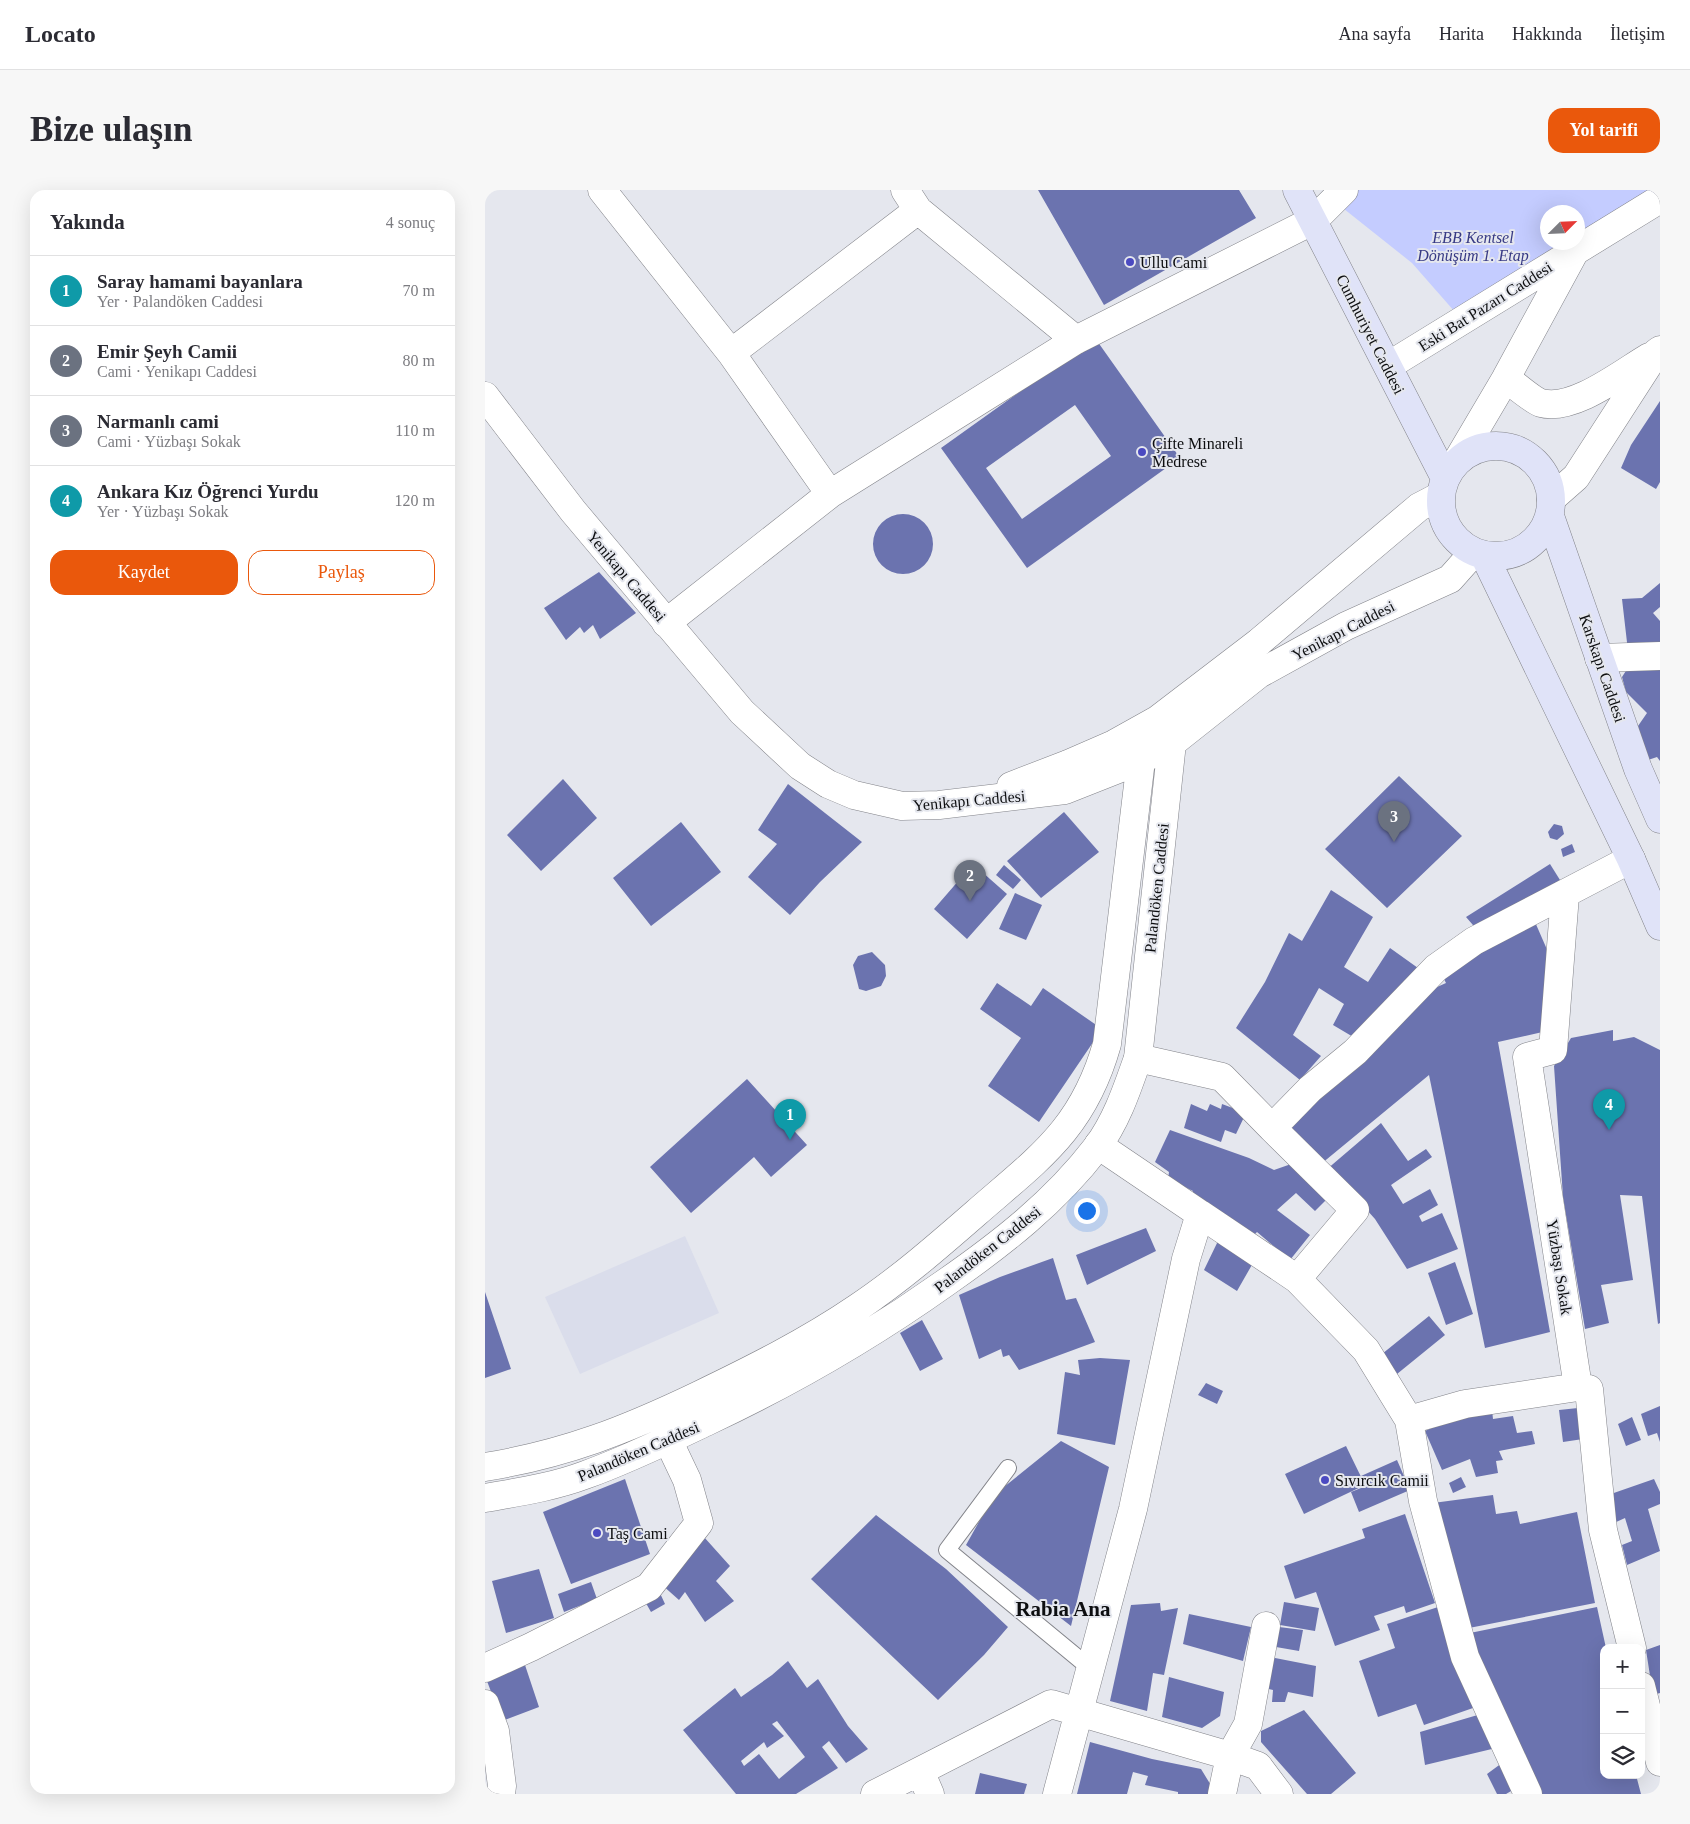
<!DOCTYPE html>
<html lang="tr">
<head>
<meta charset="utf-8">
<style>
  :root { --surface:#fff; --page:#f7f7f7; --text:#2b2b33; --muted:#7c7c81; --line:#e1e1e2; --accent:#ea580c }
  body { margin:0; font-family:Georgia,serif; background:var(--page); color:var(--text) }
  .controls { position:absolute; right:15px; bottom:15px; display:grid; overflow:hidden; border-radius:10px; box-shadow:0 5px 20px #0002 }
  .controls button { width:45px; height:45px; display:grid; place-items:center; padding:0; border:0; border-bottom:1px solid var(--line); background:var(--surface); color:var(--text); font:25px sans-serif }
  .compass { position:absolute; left:1055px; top:15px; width:45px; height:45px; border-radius:50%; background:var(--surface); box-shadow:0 5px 20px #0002; rotate:66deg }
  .you { position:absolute; left:601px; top:1020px; width:18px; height:18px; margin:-12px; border:4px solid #fff; border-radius:50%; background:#1a73e8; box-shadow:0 0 0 8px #1a73e833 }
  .badge { display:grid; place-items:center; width:32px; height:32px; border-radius:50%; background:var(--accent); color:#fff; font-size:16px; font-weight:700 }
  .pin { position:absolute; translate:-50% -41px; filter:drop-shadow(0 1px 2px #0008) }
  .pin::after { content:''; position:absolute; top:26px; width:18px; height:15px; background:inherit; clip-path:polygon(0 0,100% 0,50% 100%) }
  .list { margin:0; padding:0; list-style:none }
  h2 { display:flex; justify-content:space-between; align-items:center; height:65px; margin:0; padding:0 20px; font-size:21px }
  h2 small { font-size:16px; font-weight:400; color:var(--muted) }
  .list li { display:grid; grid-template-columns:32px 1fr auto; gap:15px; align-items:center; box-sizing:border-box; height:70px; padding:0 20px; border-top:1px solid var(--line) }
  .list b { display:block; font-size:19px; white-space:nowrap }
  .list p { margin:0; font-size:16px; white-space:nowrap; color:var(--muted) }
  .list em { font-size:16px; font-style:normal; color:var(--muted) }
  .actions { display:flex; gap:10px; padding:15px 20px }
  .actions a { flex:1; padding:11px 0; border:1px solid var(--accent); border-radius:15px; text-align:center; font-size:18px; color:var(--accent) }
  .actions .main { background:var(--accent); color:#fff }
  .icon { flex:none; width:28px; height:28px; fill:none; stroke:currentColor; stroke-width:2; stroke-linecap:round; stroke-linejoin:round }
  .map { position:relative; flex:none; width:1175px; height:1604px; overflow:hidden; border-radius:15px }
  header { display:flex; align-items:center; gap:30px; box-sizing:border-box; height:70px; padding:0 25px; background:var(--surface); border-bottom:1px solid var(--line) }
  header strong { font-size:24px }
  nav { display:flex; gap:28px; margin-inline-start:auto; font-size:18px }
  .intro { display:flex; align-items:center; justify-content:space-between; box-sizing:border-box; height:120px; padding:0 30px }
  h1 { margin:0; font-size:35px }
  .button { padding:12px 22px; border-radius:15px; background:var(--accent); color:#fff; font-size:18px; font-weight:700 }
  main { display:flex; gap:30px; padding:0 30px }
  aside { flex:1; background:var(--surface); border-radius:15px; box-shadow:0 5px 20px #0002 }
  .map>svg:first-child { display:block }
</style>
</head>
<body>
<header>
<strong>Locato</strong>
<nav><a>Ana sayfa</a><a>Harita</a><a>Hakkında</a><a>İletişim</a></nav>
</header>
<div class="intro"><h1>Bize ulaşın</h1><a class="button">Yol tarifi</a></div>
<main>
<aside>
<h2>Yakında<small>4 sonuç</small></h2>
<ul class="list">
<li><span class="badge" style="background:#0f9aa8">1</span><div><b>Saray hamami bayanlara</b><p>Yer · Palandöken Caddesi</p></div><em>70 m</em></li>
<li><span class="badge" style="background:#6b7280">2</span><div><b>Emir Şeyh Camii</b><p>Cami · Yenikapı Caddesi</p></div><em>80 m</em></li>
<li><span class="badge" style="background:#6b7280">3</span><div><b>Narmanlı cami</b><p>Cami · Yüzbaşı Sokak</p></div><em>110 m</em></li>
<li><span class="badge" style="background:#0f9aa8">4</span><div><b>Ankara Kız Öğrenci Yurdu</b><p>Yer · Yüzbaşı Sokak</p></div><em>120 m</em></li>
</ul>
<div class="actions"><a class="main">Kaydet</a><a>Paylaş</a></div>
</aside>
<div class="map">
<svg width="1175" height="1604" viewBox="0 0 1175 1604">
  <rect width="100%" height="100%" fill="#e5e7ee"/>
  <path fill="#daddeb" d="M200,1046l34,77 -139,61 -35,-77z"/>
  <path fill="#c4ccff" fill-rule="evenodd" d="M843,0h332l-198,130 -50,-57 -78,-62zM1062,22h30v30h-30z"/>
  <path fill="#6b73af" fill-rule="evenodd" d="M553,0h201l17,28 -152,87z
    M610,148l85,120 -153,110 -86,-120zM590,215l36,51 -89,63 -36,-51z
    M1175,211v81l-4,7 -35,-21 10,-23z
    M388 354a30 30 0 1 1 60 0a30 30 0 1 1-60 0Z
    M114,382l37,41 -36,26 -7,-14 -9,8 -4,-6 -14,13 -22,-32z
    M1175,393v24l-7,6 7,8v31l-32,-1 -6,-52 20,-1z
    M1146,473h29v98l-3,-4 -9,3 -10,-34 9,-13 -21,-21 -4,-15z
    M914,586l63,60 -75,72 -62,-59z
    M78,589l34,39 -56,53 -34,-36z
    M303,594l74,58 -42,40 -30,33 -42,-38 29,-33 -19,-14z
    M579,622l35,40 -58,46 -34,-37z
    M196,632l40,50 -70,54 -38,-48z
    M1069,634l8,2 2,8 -7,6 -7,-2 -2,-6z
    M1087,654l3,8 -12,5 -2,-8z
    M488,674l34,30 -40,45 -33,-30z
    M1065,674l10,16 -81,52 -13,-15z
    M519,675l17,15 -8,9 -17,-14z
    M846,700l42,27 -29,50 24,15 22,-34 28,20 -58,73 -27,-16 11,-21 -25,-16 -26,47 28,21 -21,24 -64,-52 29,-46 24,-49 13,8z
    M530,703l27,12 -16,35 -27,-11z
    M1050,732l17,39 -5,70 -49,11 52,290 -65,16 -56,-273 -108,89 -38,-37 143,-135 20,-9 -3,-6 20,-17z
    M387,762l13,13 1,11 -5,10 -15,5 -7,-2 -6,-24 5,-9z
    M512,793l34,23 12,-18 59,41 -63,93 -51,-36 33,-48 -41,-29z
    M1128,840v11l21,-4 26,13v273l-2,1 -16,-128 -22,-1 13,85 -32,5 8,38 -24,6 -22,-132 -9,-131 17,-28z
    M262,889l60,66 -36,32 -17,-20 -63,56 -41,-46z
    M706,914l16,7 3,-7 11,5 1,-5 24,9 -10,21 -11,-4 -4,12 -37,-14z
    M896,933l27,38 18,-12 6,8 -41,28 12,19 27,-15 8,16 -19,11 3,6 20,-9 16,36 -51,20 -32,-50 -26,-29 -23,-20z
    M685,940l79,28 25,12 20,-7 37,32 -16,16 -19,-18 -19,17 33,25 -20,25 -33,-28 -6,6 -59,-41 1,-6 -25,-12 1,-7 -14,-10z
    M661,1038l10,23 -69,34 -11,-30z
    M733,1051l35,22 -16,28 -33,-21z
    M568,1068l13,42 10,-2 19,44 -76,28 -10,-15 -6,2 -2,-8 -22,10 -20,-64 41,-18z
    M970,1072l18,52 -27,11 -18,-52z
    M0,1102l26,77 -26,9z
    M944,1126l16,19 -48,39 -15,-20z
    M437,1130l21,39 -23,12 -20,-38z
    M615,1168l30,2 -15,85 -58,-11 8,-62 15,3 -2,-15z
    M721,1193l17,8 -6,13 -19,-9z
    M1175,1216v36l-3,-9 -9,3 -7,-22z
    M1093,1218l5,31 -20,3 -4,-32z
    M1007,1220l1,9 20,-3 4,17 15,-2 3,13 -36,7 4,9 -7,1 2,12 -22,4 -6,-18 -28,11 -17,-39 34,-16z
    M1147,1227l9,23 -15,6 -8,-22z
    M576,1251l48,26 -38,159 -105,-81 28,-50z
    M861,1256l19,39 -61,29 -19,-40z
    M912,1270l13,30 -51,22 -8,-20 15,-6 -5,-10z
    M976,1287l5,10 -13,6 -4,-10z
    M140,1289l25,75 -79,30 -28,-72z
    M1169,1289l6,13v12l-12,5 12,42 -33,14 -5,-20 10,-4 -7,-23 -11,5 -6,-28z
    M1008,1305l3,19 21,-3 3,13 57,-12 18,91 -126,25 -36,-125z
    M920,1324l30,89 -29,10 -2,-7 -30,10 6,14 -45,16 -19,-54 -21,7 -11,-33 81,-28 -3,-9z
    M391,1325l70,54 62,58 -24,28 -46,45 -127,-121z
    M219,1347l26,29 -14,15 18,20 -29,21 -20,-30 -6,8 -18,-16z
    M54,1379l15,49 -48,15 -14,-52z
    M106,1392l6,17 -33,13 -6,-18z
    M174,1401l6,13 -14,8 -8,-14z
    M799,1412l35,6 -4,23 -35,-6z
    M675,1413l1,8 17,-3 -14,67 -11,-2 -6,38 -37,-10 21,-96z
    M953,1417l35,101 -49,17 -8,-21 -38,13 -19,-56 36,-13 -8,-24z
    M1112,1417l9,41h-2v127h32l5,19h-103l-68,-161z
    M704,1424l62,13 -8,34 -60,-17z
    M794,1437l24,3 -4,21 -23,-4z
    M1175,1455v48l-7,2 -7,-45z
    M785,1467l46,9 -3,31 -25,-5 -3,10h-13l1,-12 -9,-2z
    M303,1471l19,27 11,-9 30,47 20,23 -22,14 -17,-22 -7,6 16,21 -42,26h-60l-53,-64 52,-42 6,9 31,-22zM292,1531l28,36 -26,22 -20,-25 -15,12 -3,-5 23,-19 3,6 17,-12 -12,-12z
    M40,1475l14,42 -37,14 -15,-40z
    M684,1487l55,15 -4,24 -18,12 -40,-11z
    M819,1520l52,63 -25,21h-24l-46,-52v-11z
    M996,1524l15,34 -71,17 -5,-33z
    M605,1552l62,17 49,10 11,18 -2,7h-32v-2l-33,-7 3,-9 -15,-4 -6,22h-50z
    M1021,1570l12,27 -12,7h-9l-10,-20z
    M495,1583l47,11 -3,10h-49z"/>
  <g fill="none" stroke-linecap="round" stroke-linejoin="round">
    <g stroke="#828389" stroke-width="18">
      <path id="service" d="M523,1278l-61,82 143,118"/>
    </g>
    <g stroke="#828389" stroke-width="29">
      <path id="minor" d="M117,0l129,163 99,141
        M420,0l13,20 158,130
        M246,163l187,-143
        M903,176l272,-167
        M1021,188c8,6 26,22 35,25 32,9 81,-30 108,-46
        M972,271l49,-83 69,-127
        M1066,309l25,-22 80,-124 4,-3
        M181,433l164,-129 246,-154 238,-120 30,-30
        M1114,468l61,-2
        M1080,705l-12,155 -26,7 51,330 11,2 14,141 29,118
        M653,868l84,19 50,51 38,-39 45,-37 81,-84 38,-27 157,-82
        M787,938l83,82 -58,69
        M715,1024l97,65 69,71 43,70 14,81 42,156 63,137
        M924,1230l56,-16 113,-17
        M781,1436l-18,98 -18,32 28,10 21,28
        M0,1478l46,-21 118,-60 50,-64 -12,-43 -19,-40
        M1156,1496l19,76
        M0,1514l10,27 7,55 -1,8
        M435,1581l10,23
        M390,1604l176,-90 179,52 -8,38
        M572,1604l76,-285 53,-250 14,-45 -102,-69"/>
    </g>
    <g stroke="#828389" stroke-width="29">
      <path id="tertiary" d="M0,206l88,115 169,201 58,54 28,18 26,11 48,11 37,-1 126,-15 76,-30 31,-17 87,-69 87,-48 104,-47 24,-27
        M526,596l57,-22 46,-20 43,-24 102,-78 160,-135 21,-11
        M0,1277c80,-13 141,-37 214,-72 54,-26 108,-53 158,-87 42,-28 80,-61 119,-95 63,-55 107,-84 131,-169l34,-284 16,-40
        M0,1308c34,-6 68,-11 100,-23 42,-15 83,-35 123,-54 85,-40 161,-84 237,-138 56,-39 110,-81 152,-136 20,-27 30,-58 41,-89l34,-315"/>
    </g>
    <g stroke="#828389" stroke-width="29">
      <path id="secondary" d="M812,0l148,288
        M956 311a55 55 0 1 1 110 0a55 55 0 1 1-110 0Z
        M1065,326l88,253 22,50
        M999,365l147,304 29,67"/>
    </g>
    <use href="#service" stroke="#fff" stroke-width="16"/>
    <use href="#minor" stroke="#fff" stroke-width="28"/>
    <use href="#tertiary" stroke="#fff" stroke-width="28"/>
    <use href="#secondary" stroke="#e0e3f8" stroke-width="28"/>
  </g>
  <g fill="#4b4ac1" stroke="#e5e7ee" stroke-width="2">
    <circle cx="645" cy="72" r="5"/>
    <circle cx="657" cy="262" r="5"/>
    <circle cx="840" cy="1290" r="5"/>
    <circle cx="112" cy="1343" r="5"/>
  </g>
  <g text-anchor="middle" stroke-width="4" stroke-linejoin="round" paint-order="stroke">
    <g font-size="16" font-style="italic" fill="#373a85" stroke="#e5e7ee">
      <text x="988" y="53">EBB Kentsel<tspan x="988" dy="18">Dönüşüm 1. Etap</tspan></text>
    </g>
    <g font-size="16" fill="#0d0e10" stroke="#e5e7ee" text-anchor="start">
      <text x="655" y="78">Ullu Cami</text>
      <text x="667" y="259">Çifte Minareli<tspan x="667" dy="18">Medrese</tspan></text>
      <text x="850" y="1296">Sıvırcık Camii</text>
      <text x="122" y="1349">Taş Cami</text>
    </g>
    <g font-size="16" fill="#0d0e10" stroke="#e5e7ee">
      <text transform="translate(1000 116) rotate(-32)" y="6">Eski Bat Pazarı Caddesi</text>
      <text transform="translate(886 144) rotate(63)" y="6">Cumhuriyet Caddesi</text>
      <text transform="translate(142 386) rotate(50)" y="6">Yenikapı Caddesi</text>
      <text transform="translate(858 440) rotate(-27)" y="6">Yenikapı Caddesi</text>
      <text transform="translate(1118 478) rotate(71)" y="6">Karskapı Caddesi</text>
      <text transform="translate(484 610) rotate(-5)" y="6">Yenikapı Caddesi</text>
      <text transform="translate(671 698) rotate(-84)" y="6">Palandöken Caddesi</text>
      <text transform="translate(502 1059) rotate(-38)" y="6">Palandöken Caddesi</text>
      <text transform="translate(1075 1077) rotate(81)" y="6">Yüzbaşı Sokak</text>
      <text transform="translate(153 1261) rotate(-23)" y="6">Palandöken Caddesi</text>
    </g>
    <g font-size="21" font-weight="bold" fill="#0d0e10" stroke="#e5e7ee">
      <text x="578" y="1426">Rabia Ana</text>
    </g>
  </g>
</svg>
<div class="controls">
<button>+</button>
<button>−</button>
<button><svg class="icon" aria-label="layers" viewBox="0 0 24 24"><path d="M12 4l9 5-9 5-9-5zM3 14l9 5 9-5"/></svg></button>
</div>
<svg class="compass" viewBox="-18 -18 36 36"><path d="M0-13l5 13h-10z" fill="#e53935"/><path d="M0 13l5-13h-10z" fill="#7c7c81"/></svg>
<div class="you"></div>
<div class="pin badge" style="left:305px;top:950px;background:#0f9aa8">1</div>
<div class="pin badge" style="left:485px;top:711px;background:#6b7280">2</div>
<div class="pin badge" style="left:909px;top:652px;background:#6b7280">3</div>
<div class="pin badge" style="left:1124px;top:940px;background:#0f9aa8">4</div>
</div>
</main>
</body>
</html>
